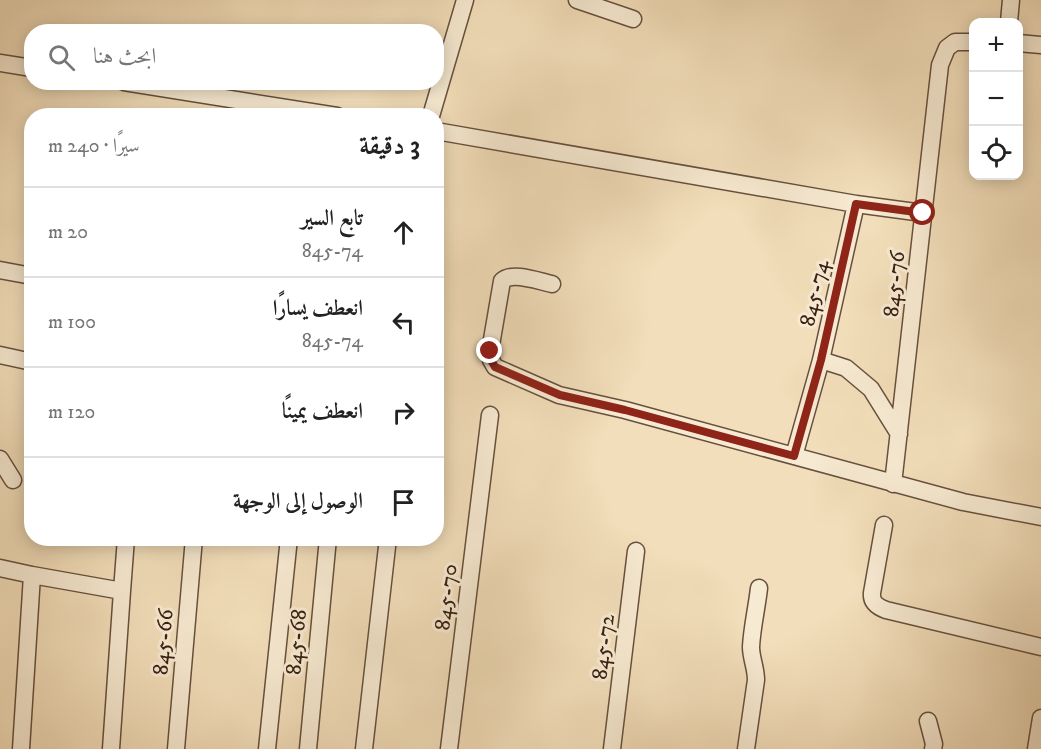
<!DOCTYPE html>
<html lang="ar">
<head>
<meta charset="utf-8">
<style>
  :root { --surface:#fff; --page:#f6f6f6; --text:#222; --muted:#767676; --line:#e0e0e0 }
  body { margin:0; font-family:"IM FELL DW Pica",Amiri,serif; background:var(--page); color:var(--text); direction:rtl }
  .controls { position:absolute; right:18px; top:18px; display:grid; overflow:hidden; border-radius:12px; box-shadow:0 3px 15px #0003 }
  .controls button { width:54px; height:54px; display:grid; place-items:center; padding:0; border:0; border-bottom:2px solid var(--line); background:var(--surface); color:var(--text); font:30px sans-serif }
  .stop { position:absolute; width:18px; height:18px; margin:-14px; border:4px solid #8f2418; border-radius:50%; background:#fff }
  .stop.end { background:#8f2418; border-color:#fff; box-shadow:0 2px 6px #0008 }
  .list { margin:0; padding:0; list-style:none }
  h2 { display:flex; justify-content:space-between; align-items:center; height:78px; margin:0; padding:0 24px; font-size:26px }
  h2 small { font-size:20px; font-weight:400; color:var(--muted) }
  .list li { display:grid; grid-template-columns:39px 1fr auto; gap:18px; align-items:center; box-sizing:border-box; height:90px; padding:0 24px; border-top:2px solid var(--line) }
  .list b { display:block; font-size:22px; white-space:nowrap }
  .list p { margin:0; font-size:20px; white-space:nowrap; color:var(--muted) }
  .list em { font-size:20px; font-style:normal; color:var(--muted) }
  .icon { flex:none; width:33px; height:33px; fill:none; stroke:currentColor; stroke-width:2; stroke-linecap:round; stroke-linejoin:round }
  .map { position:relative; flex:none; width:1041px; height:749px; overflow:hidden; direction:ltr }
  .search { position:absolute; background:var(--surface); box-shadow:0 3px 15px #0003; left:24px; top:24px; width:420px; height:66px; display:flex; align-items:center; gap:15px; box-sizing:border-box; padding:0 21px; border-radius:24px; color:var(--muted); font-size:22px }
  .panel { position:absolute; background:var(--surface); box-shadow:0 3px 15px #0003; left:24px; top:108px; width:420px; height:438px; border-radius:24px; direction:rtl }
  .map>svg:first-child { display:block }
</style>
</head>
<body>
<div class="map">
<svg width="1041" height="749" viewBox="0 0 1041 749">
  <rect width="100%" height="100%" fill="#f2deba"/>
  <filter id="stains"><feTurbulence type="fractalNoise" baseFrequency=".00333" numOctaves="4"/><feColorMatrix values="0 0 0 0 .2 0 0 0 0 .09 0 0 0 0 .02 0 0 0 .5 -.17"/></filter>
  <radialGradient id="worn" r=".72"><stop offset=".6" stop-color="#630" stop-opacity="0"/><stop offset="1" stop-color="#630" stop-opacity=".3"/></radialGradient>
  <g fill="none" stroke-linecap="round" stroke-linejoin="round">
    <g stroke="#67503d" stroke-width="19">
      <path id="street" d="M577,0l56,19
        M1009,22l2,-22
        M1018,43l23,2
        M0,63l32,5
        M124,82l213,34
        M431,116l34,-116
        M436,131l420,73
        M0,270l32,6
        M552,284c-14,-3 -40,-13 -50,-3l-12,70 1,9 4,7 64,28 66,15 338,92 78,15
        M0,355l32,7
        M821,360l25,8 25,21 28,45
        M794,456l27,-96 35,-156 67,9
        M0,459l13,21
        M893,484l47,-419 7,-17 8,-6h19
        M884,525l-12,68c-1,10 6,14 14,17l155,37
        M0,568l32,7 90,16 -11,158
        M122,591l4,-53
        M928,721l6,23 -1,5
        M21,749l11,-174
        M176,749l18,-211
        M267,749l22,-211
        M308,749l20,-211
        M364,749l24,-211
        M449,749l41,-334
        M612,749l24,-198
        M746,749l10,-69c0,-12 -5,-22 -5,-33 1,-20 6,-40 8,-59
        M1036,749l5,-31"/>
    </g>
    <use href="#street" stroke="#f7ead2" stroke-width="16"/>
  </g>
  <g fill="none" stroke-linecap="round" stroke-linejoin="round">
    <path stroke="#8f2418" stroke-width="8" d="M490,351l1,9 4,7 65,28 65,15 169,46 27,-96 35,-156 67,9"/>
  </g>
  <g text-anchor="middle" stroke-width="6" stroke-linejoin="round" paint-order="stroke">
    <g font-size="22" fill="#392013" stroke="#f7ead2">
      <text transform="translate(893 284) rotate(-84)" y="8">845-76</text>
      <text transform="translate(813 293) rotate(-77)" y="8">845-74</text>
      <text transform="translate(445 597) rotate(-83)" y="8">845-70</text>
      <text transform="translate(162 642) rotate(-85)" y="8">845-66</text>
      <text transform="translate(295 642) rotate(-85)" y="8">845-68</text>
      <text transform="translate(602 647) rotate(-83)" y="8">845-72</text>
    </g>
  </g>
  <rect width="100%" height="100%" filter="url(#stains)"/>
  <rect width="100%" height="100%" fill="url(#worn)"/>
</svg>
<div class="controls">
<button>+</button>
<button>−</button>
<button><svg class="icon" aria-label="locate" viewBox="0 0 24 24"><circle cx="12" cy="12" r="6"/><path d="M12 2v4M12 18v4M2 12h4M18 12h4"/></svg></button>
</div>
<div class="stop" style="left:923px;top:213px"></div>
<div class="stop end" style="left:490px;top:351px"></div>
<div class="search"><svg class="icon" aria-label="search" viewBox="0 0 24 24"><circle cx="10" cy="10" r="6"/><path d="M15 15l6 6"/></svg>ابحث هنا</div>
<section class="panel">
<h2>3 دقيقة<small>سيرًا · 240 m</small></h2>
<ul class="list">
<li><svg class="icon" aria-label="ahead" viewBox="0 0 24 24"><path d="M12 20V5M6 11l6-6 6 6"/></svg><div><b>تابع السير</b><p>845-74</p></div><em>20 m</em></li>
<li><svg class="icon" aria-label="left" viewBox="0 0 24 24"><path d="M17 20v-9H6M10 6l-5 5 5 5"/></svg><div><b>انعطف يسارًا</b><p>845-74</p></div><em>100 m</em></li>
<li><svg class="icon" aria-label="right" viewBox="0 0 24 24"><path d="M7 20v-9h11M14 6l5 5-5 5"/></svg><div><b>انعطف يمينًا</b></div><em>120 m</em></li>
<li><svg class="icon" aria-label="arrive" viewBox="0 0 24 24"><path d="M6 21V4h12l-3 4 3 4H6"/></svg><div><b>الوصول إلى الوجهة</b></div></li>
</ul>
</section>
</div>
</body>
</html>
